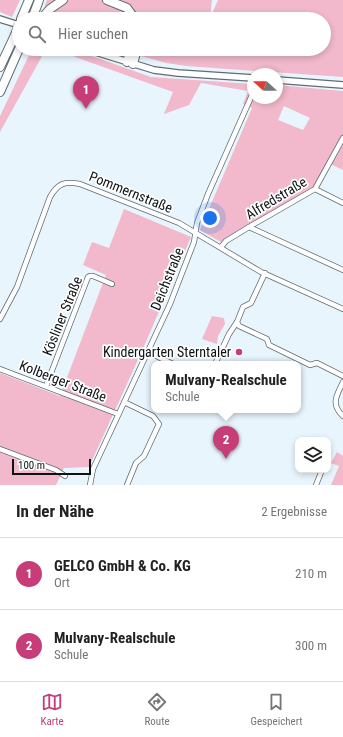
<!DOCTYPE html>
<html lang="de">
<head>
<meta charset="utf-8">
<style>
  :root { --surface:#fff; --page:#f2f2f2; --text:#222; --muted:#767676; --line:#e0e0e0; --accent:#c63d78 }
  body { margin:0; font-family:"Roboto Condensed",sans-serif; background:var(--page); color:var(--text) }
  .controls { position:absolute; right:12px; bottom:12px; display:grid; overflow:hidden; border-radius:8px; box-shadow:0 2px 6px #0003 }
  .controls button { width:36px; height:36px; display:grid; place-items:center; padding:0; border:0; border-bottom:1px solid var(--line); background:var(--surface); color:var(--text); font:20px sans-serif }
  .compass { position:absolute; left:247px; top:68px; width:36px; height:36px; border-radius:50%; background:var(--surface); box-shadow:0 2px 6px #0003; rotate:291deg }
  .scale { position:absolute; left:12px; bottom:10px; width:79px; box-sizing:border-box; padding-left:4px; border:2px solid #0d1214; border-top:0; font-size:11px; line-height:14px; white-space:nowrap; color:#0d1214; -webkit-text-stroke:3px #fff; paint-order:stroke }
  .you { position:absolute; left:210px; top:218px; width:14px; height:14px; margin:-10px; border:3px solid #fff; border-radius:50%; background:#1a73e8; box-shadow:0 0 0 6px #1a73e833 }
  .badge { display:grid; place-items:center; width:26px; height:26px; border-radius:50%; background:var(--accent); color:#fff; font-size:13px; font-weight:700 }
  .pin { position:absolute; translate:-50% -33px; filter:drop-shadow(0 1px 2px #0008) }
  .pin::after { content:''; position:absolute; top:21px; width:14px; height:12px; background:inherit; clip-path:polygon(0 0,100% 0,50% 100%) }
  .popup { position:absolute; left:151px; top:361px; width:150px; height:52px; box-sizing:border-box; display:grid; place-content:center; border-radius:8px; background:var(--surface); filter:drop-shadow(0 1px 3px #0005); font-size:13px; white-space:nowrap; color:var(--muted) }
  .popup b { font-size:15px; color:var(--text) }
  .popup::after { content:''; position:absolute; left:50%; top:100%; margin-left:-8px; border:8px solid transparent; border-top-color:var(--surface) }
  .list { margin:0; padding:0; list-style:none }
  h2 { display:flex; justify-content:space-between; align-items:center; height:52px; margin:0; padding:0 16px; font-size:17px }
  h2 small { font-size:13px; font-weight:400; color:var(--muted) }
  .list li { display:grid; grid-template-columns:26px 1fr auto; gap:12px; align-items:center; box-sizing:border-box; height:72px; padding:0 16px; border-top:1px solid var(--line) }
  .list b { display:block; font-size:15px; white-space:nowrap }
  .list p { margin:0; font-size:13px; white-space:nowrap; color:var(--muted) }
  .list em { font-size:13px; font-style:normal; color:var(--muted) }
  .icon { flex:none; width:22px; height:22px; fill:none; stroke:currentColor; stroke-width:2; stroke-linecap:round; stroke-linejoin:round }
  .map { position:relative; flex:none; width:343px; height:485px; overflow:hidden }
  .search { position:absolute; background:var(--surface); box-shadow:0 2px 6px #0003; left:12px; right:12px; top:12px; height:44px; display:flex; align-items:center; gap:10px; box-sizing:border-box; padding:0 14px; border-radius:22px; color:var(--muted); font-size:15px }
  .sheet { height:196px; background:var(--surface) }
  nav { display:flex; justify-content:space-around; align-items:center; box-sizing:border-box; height:56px; border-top:1px solid var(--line); background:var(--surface); font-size:11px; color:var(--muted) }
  nav a { display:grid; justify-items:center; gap:2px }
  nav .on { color:var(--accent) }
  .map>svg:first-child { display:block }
</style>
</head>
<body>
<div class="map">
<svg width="343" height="485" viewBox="0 0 343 485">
  <rect width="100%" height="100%" fill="#e8f5fd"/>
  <path fill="#f1b9cb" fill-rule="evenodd" d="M0,0h20l-8,17 -12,-5z
    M47,0h165l-2,18 8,-18h125v77l-157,-11 -20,-3 1,-14h157v-30h-154v-2h22h-23v2h-129z
    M32,49h14l-46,83v-16z
    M53,49h19l79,28 102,7v14h24v-13l66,6v79l-15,-7 -13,23 -94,56 -21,-12 52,-122 -9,-4 5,-13 -47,-8 -12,22 -25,9 9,-22zM284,106l26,12 -7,12 -25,-10z
    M116,49h51l-1,14z
    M124,209l67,28 -49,114 -53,116 -25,1 -8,17h-56v-112l60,23 46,-121 -23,-10 9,-23 17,6z
    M212,316l12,2 1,6 -7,12 -1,8 -15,-5z
    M337,452l6,4v29h-12l8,-19 -8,-3z"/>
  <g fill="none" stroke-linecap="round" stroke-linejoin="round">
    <g stroke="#606c73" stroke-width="6">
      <path id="minor" d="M315,189l28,14
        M249,227l94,43
        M221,247l5,-6 23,-14 66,-38 28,-51
        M0,319l17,-32 33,-90c8,-14 15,-16 30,-13l99,39 82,49 82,37
        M237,322l2,4 28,13 2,6 41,20 7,-2 26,13
        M148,352l25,12
        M215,364l14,-30 8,-12 6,-15 8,-4 14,-30
        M0,369l118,45
        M343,382c-6,13 -13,22 0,34
        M46,386l42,-109 2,-1h3l19,8
        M124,402l29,14 6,8 -15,32 -8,7 -9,22
        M0,449l56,21 9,6
        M90,485l3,-16 77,-165 24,-62 3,-19 11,-29 44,-99 -1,-17
        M316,485l6,-15"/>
    </g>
    <g stroke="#606c73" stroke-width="8">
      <path id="tertiary" d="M0,19l19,6
        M86,49l68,21 24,3 75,5
        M277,80l66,5"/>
    </g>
    <g stroke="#606c73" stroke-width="10">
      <path id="motorway" d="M107,0l20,8 8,11
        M21,19l8,-19
        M32,19l7,-19
        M41,19l9,-10 13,-9
        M127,62l4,-13
        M133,64l4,-15
        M0,67l15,-32
        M0,92l19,-43"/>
    </g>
    <use href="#minor" stroke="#fff" stroke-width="4.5"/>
    <use href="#tertiary" stroke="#fff" stroke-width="5.5"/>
    <use href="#motorway" stroke="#fff" stroke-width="8"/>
    <g stroke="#606c73" stroke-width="10" stroke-linecap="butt">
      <path id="motorway-bridge" d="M15,35l4,-10"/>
    </g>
    <use href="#motorway-bridge" stroke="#fff" stroke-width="8"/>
  </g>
  <circle fill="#c63d78" stroke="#fff" stroke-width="1.5" cx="239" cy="352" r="4"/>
  <g text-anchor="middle" stroke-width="3.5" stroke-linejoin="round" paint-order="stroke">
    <g font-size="14" fill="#0d1214" stroke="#fff">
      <text transform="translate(131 192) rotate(22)" y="5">Pommernstraße</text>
      <text transform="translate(276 198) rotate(-31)" y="5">Alfredstraße</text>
      <text transform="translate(167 279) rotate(-68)" y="5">Deichstraße</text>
      <text transform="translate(62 316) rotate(-68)" y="5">Kösliner Straße</text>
      <text transform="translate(63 381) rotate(21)" y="5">Kolberger Straße</text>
    </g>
    <g font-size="14" fill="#0d1214" stroke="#fff" text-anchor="end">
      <text x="231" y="357">Kindergarten Sterntaler</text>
    </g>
  </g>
</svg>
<div class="controls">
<button><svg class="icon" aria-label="layers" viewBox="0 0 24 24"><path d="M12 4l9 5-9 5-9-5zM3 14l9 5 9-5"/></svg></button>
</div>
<svg class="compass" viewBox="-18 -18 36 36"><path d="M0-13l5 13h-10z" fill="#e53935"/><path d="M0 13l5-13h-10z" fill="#767676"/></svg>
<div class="scale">100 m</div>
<div class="you"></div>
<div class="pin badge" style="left:86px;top:109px">1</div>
<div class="pin badge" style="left:226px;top:459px">2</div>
<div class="popup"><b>Mulvany-Realschule</b>Schule</div>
<div class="search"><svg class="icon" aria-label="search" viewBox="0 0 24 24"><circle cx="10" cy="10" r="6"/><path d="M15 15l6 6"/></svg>Hier suchen</div>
</div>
<section class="sheet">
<h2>In der Nähe<small>2 Ergebnisse</small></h2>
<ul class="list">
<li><span class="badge">1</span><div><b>GELCO GmbH &amp; Co. KG</b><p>Ort</p></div><em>210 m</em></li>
<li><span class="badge">2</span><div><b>Mulvany-Realschule</b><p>Schule</p></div><em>300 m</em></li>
</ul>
</section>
<nav>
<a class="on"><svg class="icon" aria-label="map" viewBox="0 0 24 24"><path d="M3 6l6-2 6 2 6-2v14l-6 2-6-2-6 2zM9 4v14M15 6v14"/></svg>Karte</a>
<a><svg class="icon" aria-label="directions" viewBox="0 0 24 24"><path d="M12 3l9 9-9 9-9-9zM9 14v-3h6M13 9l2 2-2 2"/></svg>Route</a>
<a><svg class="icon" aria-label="saved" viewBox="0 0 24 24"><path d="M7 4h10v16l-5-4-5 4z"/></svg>Gespeichert</a>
</nav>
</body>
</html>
